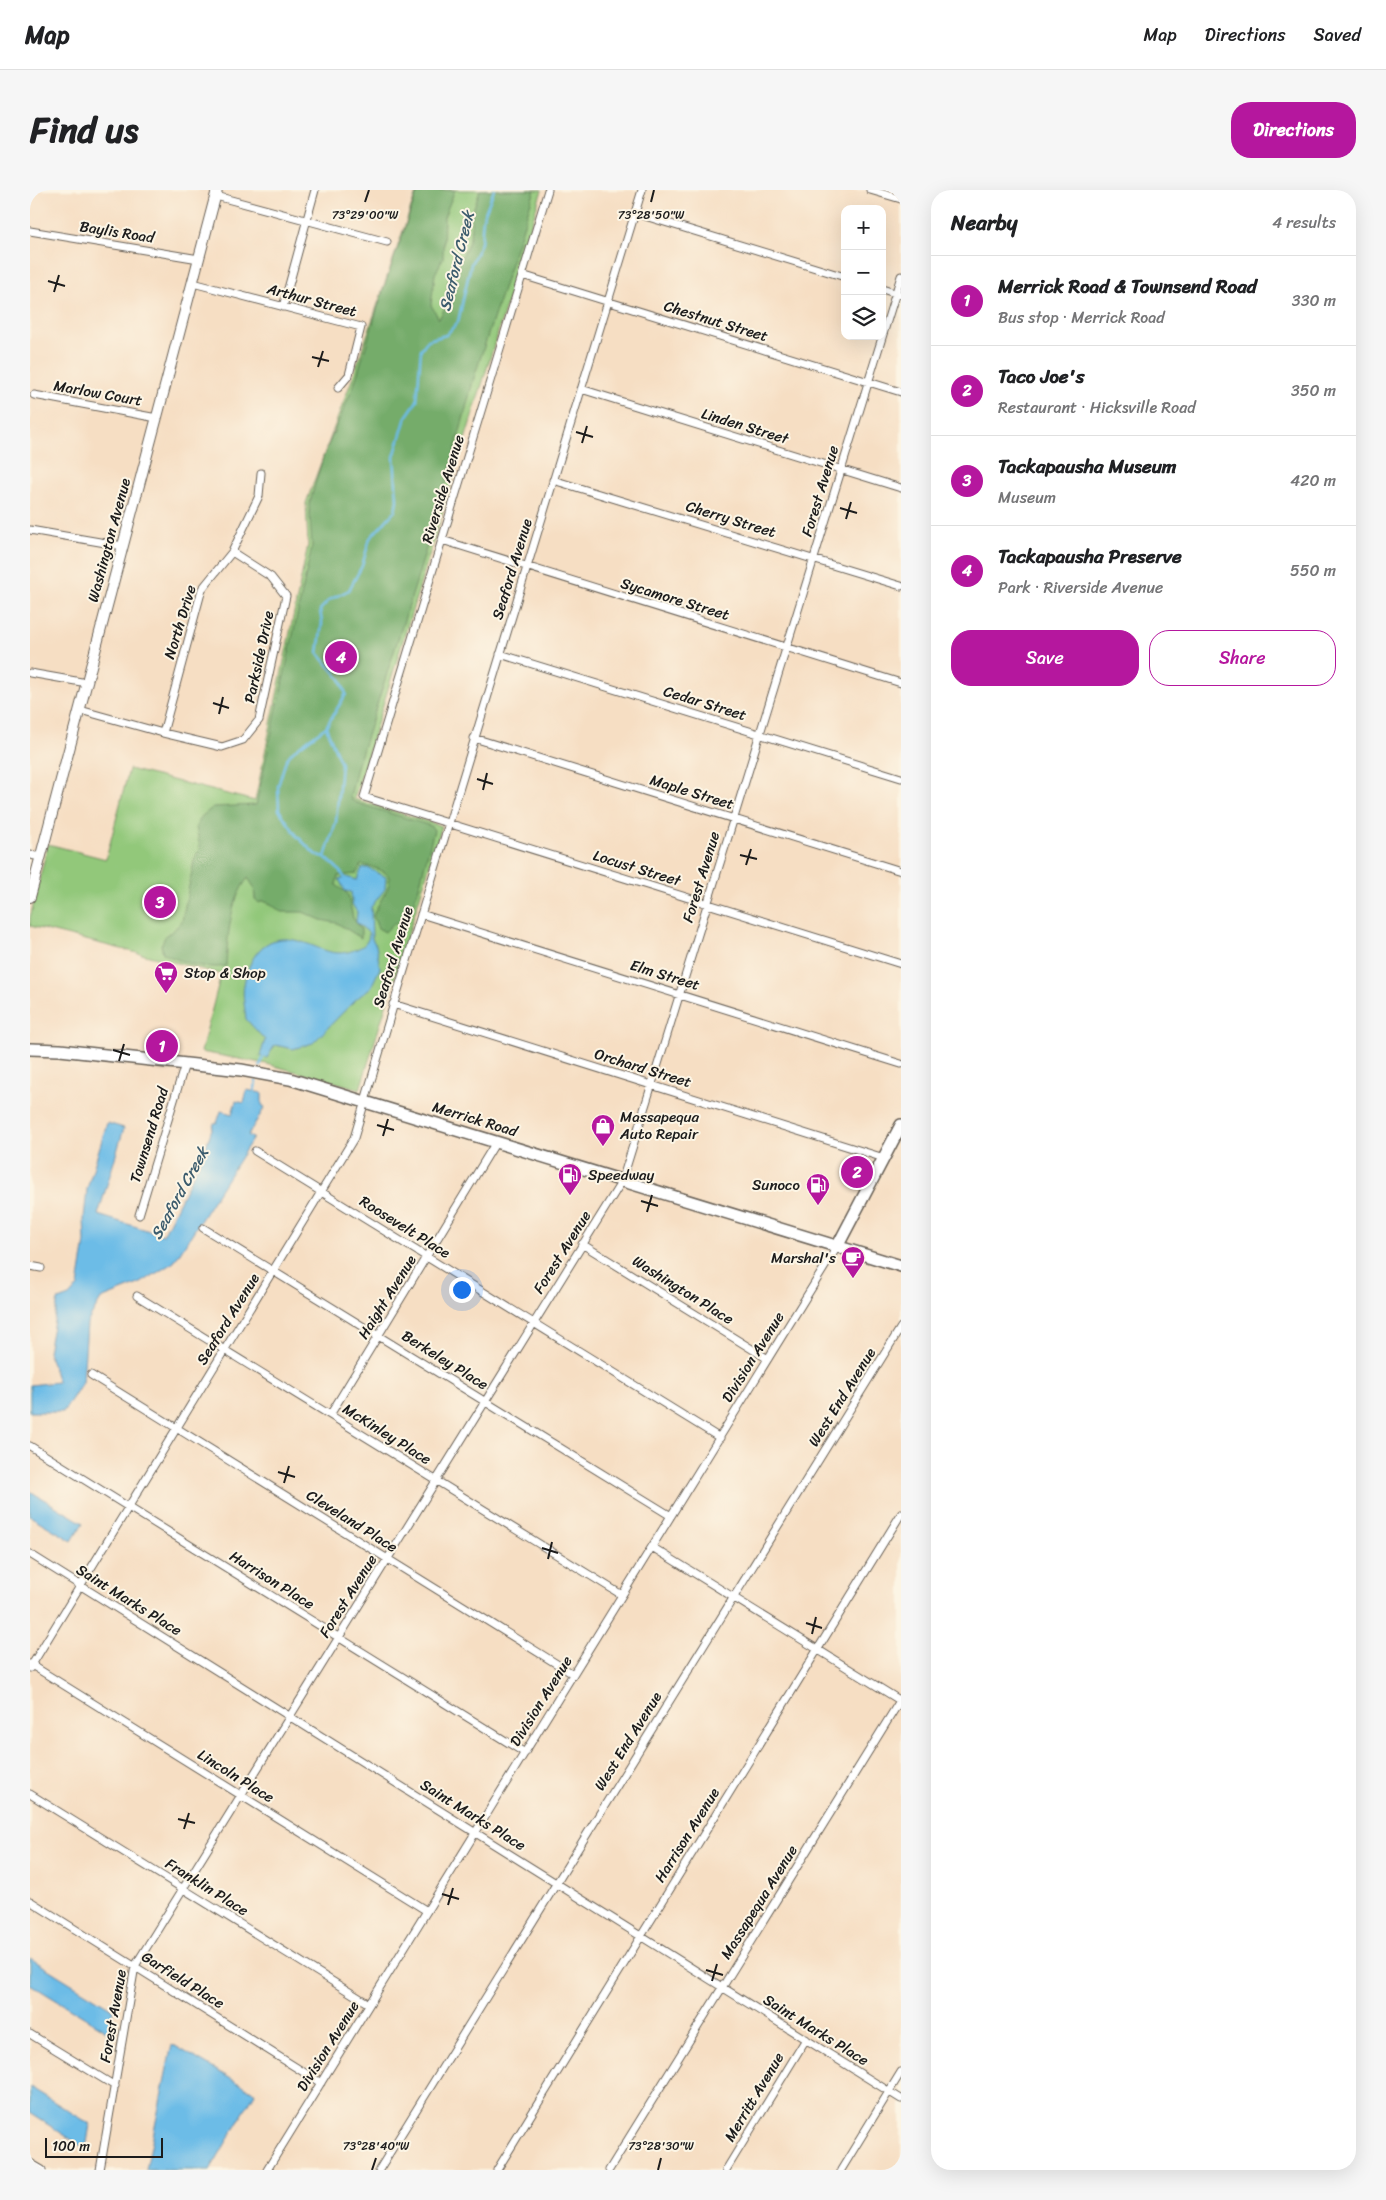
<!DOCTYPE html>
<html lang="en">
<head>
<meta charset="utf-8">
<style>
  :root { --surface:#fff; --page:#f6f6f6; --text:#202124; --muted:#757577; --line:#e0e0e0; --accent:#b5179e }
  body { margin:0; font-family:Sriracha,sans-serif; background:var(--page); color:var(--text) }
  .controls { position:absolute; right:15px; top:15px; display:grid; overflow:hidden; border-radius:10px; box-shadow:0 5px 20px #0002 }
  .controls button { width:45px; height:45px; display:grid; place-items:center; padding:0; border:0; border-bottom:1px solid var(--line); background:var(--surface); color:var(--text); font:25px sans-serif }
  .scale { position:absolute; left:15px; bottom:12px; width:118px; box-sizing:border-box; padding-left:5px; border:2px solid #1c1c1c; border-top:0; font-size:14px; line-height:18px; white-space:nowrap; color:#1c1c1c; -webkit-text-stroke:4px #fcf5e5; paint-order:stroke }
  .you { position:absolute; left:431px; top:1099px; width:18px; height:18px; margin:-12px; border:4px solid #fff; border-radius:50%; background:#1a73e8; box-shadow:0 0 0 8px #1a73e833 }
  .badge { display:grid; place-items:center; width:32px; height:32px; border-radius:50%; background:var(--accent); color:#fff; font-size:16px; font-weight:700 }
  .pin { position:absolute; translate:-50% -50%; border:2px solid #fff; box-shadow:0 1px 5px #0006 }
  .list { margin:0; padding:0; list-style:none }
  h2 { display:flex; justify-content:space-between; align-items:center; height:65px; margin:0; padding:0 20px; font-size:21px }
  h2 small { font-size:16px; font-weight:400; color:var(--muted) }
  .list li { display:grid; grid-template-columns:32px 1fr auto; gap:15px; align-items:center; box-sizing:border-box; height:90px; padding:0 20px; border-top:1px solid var(--line) }
  .list b { display:block; font-size:19px; white-space:nowrap }
  .list p { margin:0; font-size:16px; white-space:nowrap; color:var(--muted) }
  .list em { font-size:16px; font-style:normal; color:var(--muted) }
  .actions { display:flex; gap:10px; padding:15px 20px }
  .actions a { flex:1; padding:11px 0; border:1px solid var(--accent); border-radius:20px; text-align:center; font-size:18px; color:var(--accent) }
  .actions .main { background:var(--accent); color:#fff }
  .icon { flex:none; width:28px; height:28px; fill:none; stroke:currentColor; stroke-width:2; stroke-linecap:round; stroke-linejoin:round }
  .map { position:relative; flex:none; width:871px; height:1980px; overflow:hidden; border-radius:20px }
  header { display:flex; align-items:center; gap:30px; box-sizing:border-box; height:70px; padding:0 25px; background:var(--surface); border-bottom:1px solid var(--line) }
  header strong { font-size:24px }
  nav { display:flex; gap:28px; margin-inline-start:auto; font-size:18px }
  .intro { display:flex; align-items:center; justify-content:space-between; box-sizing:border-box; height:120px; padding:0 30px }
  h1 { margin:0; font-size:35px }
  .button { padding:12px 22px; border-radius:20px; background:var(--accent); color:#fff; font-size:18px; font-weight:700 }
  main { display:flex; gap:30px; padding:0 30px }
  aside { flex:1; background:var(--surface); border-radius:20px; box-shadow:0 5px 20px #0002 }
  .map>svg:first-child { display:block }
</style>
</head>
<body>
<header>
<strong>Map</strong>
<nav><a>Map</a><a>Directions</a><a>Saved</a></nav>
</header>
<div class="intro"><h1>Find us</h1><a class="button">Directions</a></div>
<main>
<div class="map">
<svg width="871" height="1980" viewBox="0 0 871 1980">
  <rect width="100%" height="100%" fill="#fcf5e5"/>
  <filter id="ink" filterUnits="userSpaceOnUse"><feTurbulence type="fractalNoise" baseFrequency=".02" numOctaves="2"/><feDisplacementMap in="SourceGraphic" scale="10" xChannelSelector="R" yChannelSelector="G"/><feConvolveMatrix kernelMatrix="1 2 1 2 8 2 1 2 1" color-interpolation-filters="sRGB"/></filter>
  <filter id="wash" filterUnits="userSpaceOnUse"><feTurbulence type="fractalNoise" baseFrequency=".0096" numOctaves="4" result="noise"/><feDisplacementMap in="SourceGraphic" scale="20" xChannelSelector="R" yChannelSelector="G"/><feGaussianBlur stdDeviation="1.12" result="paint"/><feColorMatrix in="noise" values="0 0 0 0 0 0 0 0 0 0 0 0 0 0 0 0 0 1.4 0 .05"/><feComposite in="paint" operator="in"/></filter>
  <g filter="url(#wash)">
    <rect width="100%" height="100%" fill="#f6dec3"/>
    <path fill="#92c87a" stroke="#57724b" d="M387,0h125l-188,609 88,27 -82,263 -93,-25 -66,-12 20,-78 -191,-48v-8l18,-74 58,15 23,-90 126,32 53,-256 -2,-42 45,-121z"/>
    <path fill="#75ac6a" stroke="#486443" d="M388,0h37l-11,27 -1,41 -8,16 -4,31 8,14 9,-17v-21l18,-32 4,-11 2,-25 8,-23h55l-62,191 -23,89 -35,116 -58,181 -7,30 4,5 77,24 3,4 -16,61 -13,33 -11,-1 -9,9 -7,-4 -5,-12c11,-28 36,-43 -12,-51l-5,9 -18,2 -2,9 12,9 5,24 8,11v9l-24,-15 -16,-3 -18,-8h-22l-10,-8 -8,-3 -4,2 -4,-4 -1,-12 -6,-9c-19,24 -20,59 -22,88 -19,4 -46,-4 -63,-13l-2,-8 5,-10 7,-4 9,-10 12,-60 6,-14 -4,-20 5,-10 12,-10 43,-2 56,-259 -3,-41 14,-48 31,-72 30,-98z"/>
    <path fill="#6cbce7" stroke="#446c82" d="M332,678h6l18,9 -1,12 -14,18 1,32 4,6 4,23 -9,19 -17,14 -41,42 -20,6 -18,-4 -8,13 -7,-2 5,-16 -19,-21c-1,-11 -4,-24 -2,-34 4,-26 20,-52 50,-45 26,5 38,21 65,8 7,-3 10,-8 10,-15l-13,-11 1,-10 -5,-8 -1,-12 -6,-1 -6,-12 7,-2 11,3z
      M217,900l15,3v12l3,2 -17,28 5,3 -79,124 -33,21 -40,16 -14,24 -4,59 -20,30h-33v-27l28,-3 -10,-30 10,-52 11,-4 9,-10 7,-44 -1,-24 3,-29 20,-66 17,5 -26,87 65,20 40,-80 11,-32h3l4,-12 11,3 4,-13 8,2z
      M0,1301l53,32 -11,18 -42,-25z
      M0,1768l84,52 -6,22 -78,-48z
      M142,1854l83,49 -45,77h-64z
      M0,1897l60,37 -4,25 -56,-36z"/>
    <g fill="none" stroke-linecap="round" stroke-linejoin="round">
      <path stroke="#6cbce7" stroke-width="2.5" d="M295,667l11,-35 5,-58 -15,-37
        M316,689l-9,-11 -12,-11 -10,-3 -18,-18 -18,-26 -1,-24 8,-26 7,-9 33,-24 20,-33 -6,-15 -22,-26 4,-30 -2,-13 9,-10 20,-10 13,-24 8,-28 25,-27 2,-11 -3,-43 12,-40 11,-16 4,-52 7,-9 18,-5 12,-13 13,-58 10,-21 2,-25 11,-28
        M230,876l4,-11
        M224,904l2,-13"/>
    </g>
  </g>
  <g filter="url(#ink)">
    <g fill="none" stroke-linecap="round" stroke-linejoin="round">
      <g stroke="#686056" stroke-width="9">
        <path id="street" d="M518,0l-184,607 537,167
          M840,0l31,9
          M186,6l171,46
          M605,23l210,64
          M0,41l169,28
          M492,85l379,117
          M163,93l168,44 -12,48 -11,13
          M852,99l19,6
          M253,117l32,-117
          M551,199l320,99
          M4,205l123,23
          M523,290l348,106
          M0,340l93,16
          M412,350l459,143
          M470,464l401,124
          M0,483l57,10
          M50,520l83,23 59,14 21,-7 16,-20 27,-124 -15,-19 -39,-25
          M133,543l39,-144 30,-37 27,-56 2,-23
          M444,548l427,133
          M0,665l11,2
          M391,724l480,150
          M363,814l491,154
          M225,961l465,287
          M109,1025l46,-151
          M173,1038l468,288
          M552,1054l186,115
          M0,1076l11,2
          M107,1106l485,299
          M61,1185l482,299
          M300,1225l166,-273
          M0,1256l495,307
          M622,1357l249,154
          M0,1364l871,545
          M0,1474l397,247
          M0,1478l324,-530 38,-128 250,-820
          M0,1604l339,210
          M0,1711l291,182
          M0,1844l85,52
          M0,1973l12,7
          M70,1980l35,-204 487,-785 279,-905
          M237,1980l570,-923
          M349,1980l522,-843
          M467,1980l404,-656
          M579,1980l292,-471
          M696,1980l80,-131
          M811,1980l60,-98"/>
      </g>
      <g stroke="#686056" stroke-width="12">
        <path id="secondary" d="M0,707l187,-707"/>
      </g>
      <g stroke="#686056" stroke-width="14">
        <path id="primary" d="M0,859l30,1 181,20 49,9 611,187
          M807,1057l64,-122"/>
      </g>
      <use href="#street" stroke="#fff" stroke-width="7"/>
      <use href="#secondary" stroke="#fff" stroke-width="10"/>
      <use href="#primary" stroke="#fff" stroke-width="11"/>
    </g>
  </g>
  <path fill="none" stroke="#1c1c1c" stroke-width="2" d="M335,12l4,-12M621,12l3,-12M18,91l17,5M24,102l5,-17M282,167l17,4M288,177l5,-16M546,242l17,5M552,253l5,-17M810,318l17,5M816,329l5,-17M183,513l16,5M189,524l4,-17M447,589l16,5M453,600l4,-17M710,665l17,4M716,675l5,-16M83,860l17,5M89,871l5,-17M347,935l17,5M353,946l5,-17M611,1011l17,5M617,1022l5,-17M248,1282l17,5M254,1293l5,-17M512,1358l16,5M518,1369l4,-17M776,1433l16,5M782,1444l4,-17M148,1629l17,4M154,1639l5,-16M412,1704l17,5M418,1715l5,-17M676,1780l17,5M682,1791l5,-17M342,1980l4,-12M628,1980l3,-12"/>
  <defs>
    <g id="supermarket-pin" transform="scale(1.25)"><path d="M0 17L-7.5 6A9.5 9.5 0 1 1 7.5 6Z" fill="#b5179e" stroke="#fcf5e5"/><path d="M-6-5.5h2.5l.6 2H6L4.5 2H-2.5L-4.4-4H-6ZM-1.5 3.2a1.3 1.3 0 1 0 .1 0ZM3 3.2a1.3 1.3 0 1 0 .1 0Z" fill="#fff"/></g>
    <g id="shop-pin" transform="scale(1.25)"><path d="M0 17L-7.5 6A9.5 9.5 0 1 1 7.5 6Z" fill="#b5179e" stroke="#fcf5e5"/><path d="M-5-2.5h2.3a2.7 3.5 0 0 1 5.4 0H5L5.5 6h-11ZM-1.5-2.5h3a1.5 2.3 0 0 0-3 0Z" fill="#fff"/></g>
    <g id="fuel-pin" transform="scale(1.25)"><path d="M0 17L-7.5 6A9.5 9.5 0 1 1 7.5 6Z" fill="#b5179e" stroke="#fcf5e5"/><path d="M-5.5-6h7V0h2V4h1.3V-2.5L3-4.5l.8-.8L6-3V5H2.5V1h-1V6h-7ZM-4.2-4.7v3.2H.2V-4.7Z" fill="#fff"/></g>
    <g id="cafe-pin" transform="scale(1.25)"><path d="M0 17L-7.5 6A9.5 9.5 0 1 1 7.5 6Z" fill="#b5179e" stroke="#fcf5e5"/><path d="M-5.5-4.5H6V0H3Q3 3.5 0 3.5H-2.5Q-5.5 3.5-5.5 0ZM3-3.2v2h1.7v-2ZM-6 4.5H4V6H-6Z" fill="#fff"/></g>
  </defs>
  <g fill-rule="evenodd">
    <use href="#supermarket-pin" x="136" y="783"/>
    <use href="#shop-pin" x="573" y="936"/>
    <use href="#fuel-pin" x="540" y="985"/>
    <use href="#fuel-pin" x="788" y="995"/>
    <use href="#cafe-pin" x="823" y="1068"/>
  </g>
  <g text-anchor="middle" stroke-width="4" stroke-linejoin="round" paint-order="stroke">
    <g font-size="15" fill="#1c1c1c" stroke="#fcf5e5">
      <text transform="translate(87 42) rotate(9)" y="5">Baylis Road</text>
      <text transform="translate(282 110) rotate(15)" y="5">Arthur Street</text>
      <text transform="translate(686 131) rotate(17)" y="5">Chestnut Street</text>
      <text transform="translate(68 203) rotate(10)" y="5">Marlow Court</text>
      <text transform="translate(715 236) rotate(17)" y="5">Linden Street</text>
      <text transform="translate(413 299) rotate(-73)" y="5">Riverside Avenue</text>
      <text transform="translate(790 301) rotate(-73)" y="5">Forest Avenue</text>
      <text transform="translate(701 329) rotate(17)" y="5">Cherry Street</text>
      <text transform="translate(79 350) rotate(-75)" y="5">Washington Avenue</text>
      <text transform="translate(482 379) rotate(-73)" y="5">Seaford Avenue</text>
      <text transform="translate(645 409) rotate(17)" y="5">Sycamore Street</text>
      <text transform="translate(150 432) rotate(-73)" y="5">North Drive</text>
      <text transform="translate(229 467) rotate(-78)" y="5">Parkside Drive</text>
      <text transform="translate(675 513) rotate(17)" y="5">Cedar Street</text>
      <text transform="translate(662 602) rotate(17)" y="5">Maple Street</text>
      <text transform="translate(607 678) rotate(17)" y="5">Locust Street</text>
      <text transform="translate(671 687) rotate(-73)" y="5">Forest Avenue</text>
      <text transform="translate(363 767) rotate(-73)" y="5">Seaford Avenue</text>
      <text transform="translate(635 785) rotate(17)" y="5">Elm Street</text>
      <text transform="translate(613 878) rotate(17)" y="5">Orchard Street</text>
      <text transform="translate(445 929) rotate(17)" y="5">Merrick Road</text>
      <text transform="translate(119 945) rotate(-73)" y="5">Townsend Road</text>
      <text transform="translate(375 1037) rotate(32)" y="5">Roosevelt Place</text>
      <text transform="translate(532 1062) rotate(-58)" y="5">Forest Avenue</text>
      <text transform="translate(653 1100) rotate(32)" y="5">Washington Place</text>
      <text transform="translate(357 1107) rotate(-58)" y="5">Haight Avenue</text>
      <text transform="translate(198 1129) rotate(-58)" y="5">Seaford Avenue</text>
      <text transform="translate(723 1167) rotate(-58)" y="5">Division Avenue</text>
      <text transform="translate(415 1170) rotate(32)" y="5">Berkeley Place</text>
      <text transform="translate(812 1207) rotate(-58)" y="5">West End Avenue</text>
      <text transform="translate(357 1244) rotate(32)" y="5">McKinley Place</text>
      <text transform="translate(322 1331) rotate(32)" y="5">Cleveland Place</text>
      <text transform="translate(242 1390) rotate(32)" y="5">Harrison Place</text>
      <text transform="translate(318 1406) rotate(-58)" y="5">Forest Avenue</text>
      <text transform="translate(99 1410) rotate(32)" y="5">Saint Marks Place</text>
      <text transform="translate(511 1511) rotate(-58)" y="5">Division Avenue</text>
      <text transform="translate(598 1551) rotate(-58)" y="5">West End Avenue</text>
      <text transform="translate(206 1586) rotate(32)" y="5">Lincoln Place</text>
      <text transform="translate(443 1625) rotate(32)" y="5">Saint Marks Place</text>
      <text transform="translate(657 1645) rotate(-58)" y="5">Harrison Avenue</text>
      <text transform="translate(177 1697) rotate(32)" y="5">Franklin Place</text>
      <text transform="translate(729 1712) rotate(-58)" y="5">Massapequa Avenue</text>
      <text transform="translate(153 1790) rotate(32)" y="5">Garfield Place</text>
      <text transform="translate(83 1826) rotate(-80)" y="5">Forest Avenue</text>
      <text transform="translate(786 1840) rotate(32)" y="5">Saint Marks Place</text>
      <text transform="translate(298 1856) rotate(-58)" y="5">Division Avenue</text>
      <text transform="translate(724 1907) rotate(-59)" y="5">Merritt Avenue</text>
    </g>
    <g font-size="15" fill="#1c1c1c" stroke="#fcf5e5" text-anchor="start">
      <text x="154" y="788">Stop &amp; Shop</text>
      <text x="590" y="932">Massapequa<tspan x="590" dy="17">Auto Repair</tspan></text>
      <text x="558" y="990">Speedway</text>
      <text x="770" y="1000" text-anchor="end">Sunoco</text>
      <text x="806" y="1073" text-anchor="end">Marshal's</text>
    </g>
    <g font-size="16" font-style="italic" fill="#3c5c6d" stroke="#fcf5e5">
      <text transform="translate(426 71) rotate(-76)" y="6">Seaford Creek</text>
      <text transform="translate(149 1003) rotate(-61)" y="6">Seaford Creek</text>
    </g>
  </g>
  <g font-size="12" text-anchor="middle" fill="#1c1c1c" stroke="#fcf5e5" stroke-width="4" stroke-linejoin="round" paint-order="stroke">
    <text x="335" y="29">73°29'00"W</text>
    <text x="621" y="29">73°28'50"W</text>
    <text x="346" y="1960">73°28'40"W</text>
    <text x="631" y="1960">73°28'30"W</text>
  </g>
</svg>
<div class="controls">
<button>+</button>
<button>−</button>
<button><svg class="icon" aria-label="layers" viewBox="0 0 24 24"><path d="M12 4l9 5-9 5-9-5zM3 14l9 5 9-5"/></svg></button>
</div>
<div class="scale">100 m</div>
<div class="you"></div>
<div class="pin badge" style="left:132px;top:856px">1</div>
<div class="pin badge" style="left:827px;top:982px">2</div>
<div class="pin badge" style="left:130px;top:712px">3</div>
<div class="pin badge" style="left:311px;top:467px">4</div>
</div>
<aside>
<h2>Nearby<small>4 results</small></h2>
<ul class="list">
<li><span class="badge">1</span><div><b>Merrick Road &amp; Townsend Road</b><p>Bus stop · Merrick Road</p></div><em>330 m</em></li>
<li><span class="badge">2</span><div><b>Taco Joe's</b><p>Restaurant · Hicksville Road</p></div><em>350 m</em></li>
<li><span class="badge">3</span><div><b>Tackapausha Museum</b><p>Museum</p></div><em>420 m</em></li>
<li><span class="badge">4</span><div><b>Tackapausha Preserve</b><p>Park · Riverside Avenue</p></div><em>550 m</em></li>
</ul>
<div class="actions"><a class="main">Save</a><a>Share</a></div>
</aside>
</main>
</body>
</html>
